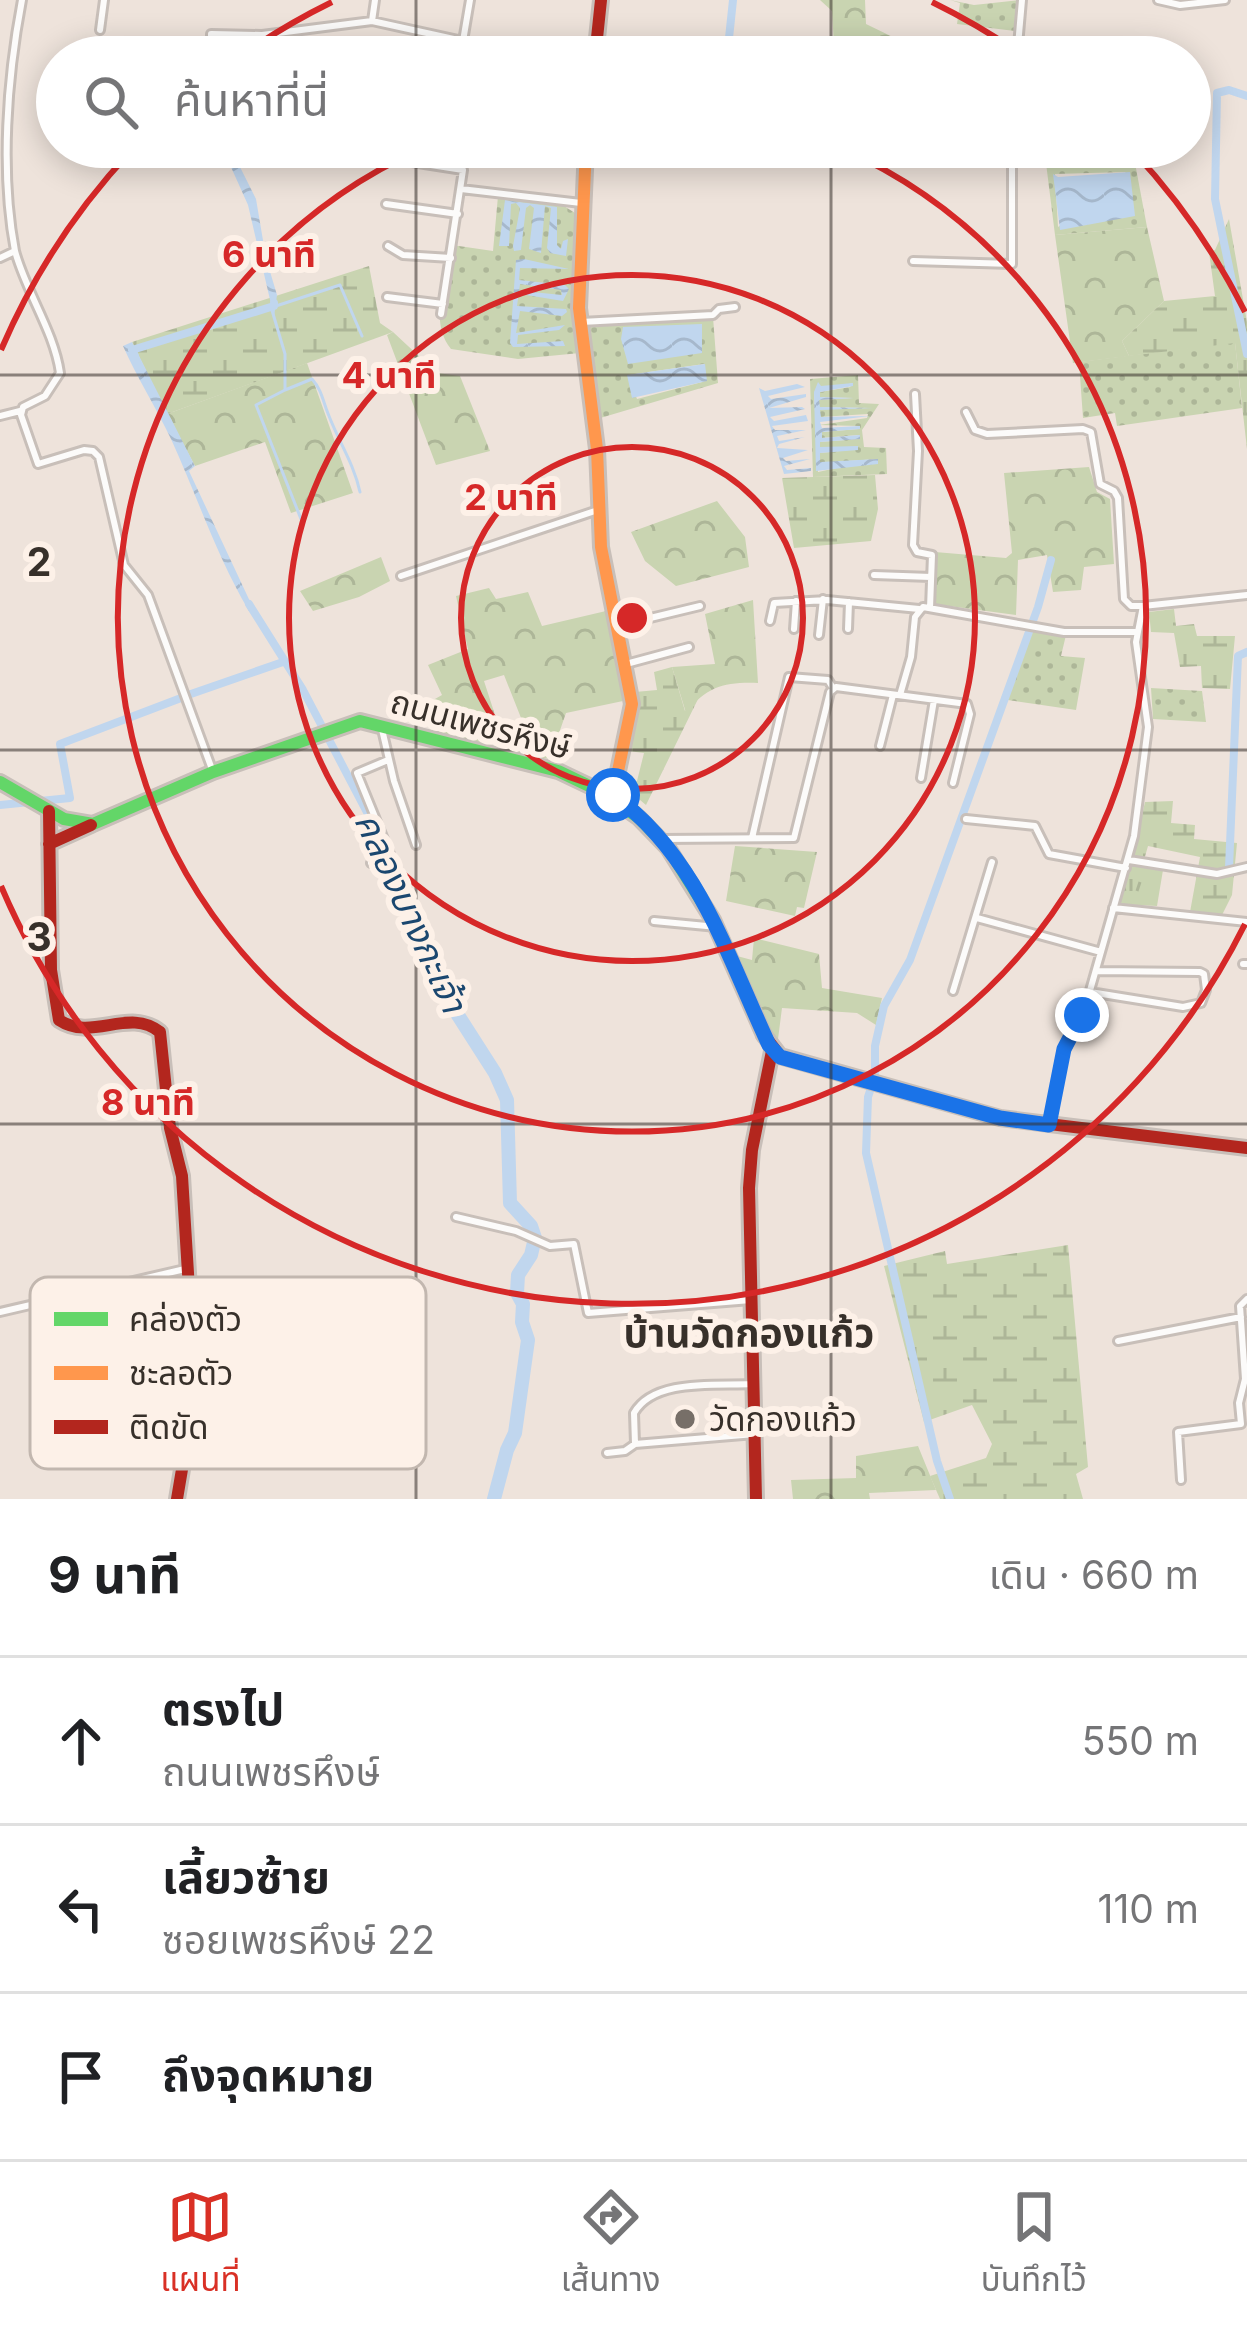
<!DOCTYPE html>
<html lang="th">
<head>
<meta charset="utf-8">
<style>
  :root { --surface:#fff; --page:#f2f2f2; --text:#202124; --muted:#757577; --line:#e0e0e0; --accent:#d93025 }
  body { margin:0; font-family:Inter,"Noto Sans Thai",sans-serif; background:var(--page); color:var(--text) }
  .stop { position:absolute; width:36px; height:36px; margin:-27px; border:9px solid #1a73e8; border-radius:50%; background:#fff }
  .stop.end { background:#1a73e8; border-color:#fff; box-shadow:0 3px 12px #0008 }
  .list { margin:0; padding:0; list-style:none }
  h2 { display:flex; justify-content:space-between; align-items:center; height:156px; margin:0; padding:0 48px; font-size:51px }
  h2 small { font-size:39px; font-weight:400; color:var(--muted) }
  .list li { display:grid; grid-template-columns:78px 1fr auto; gap:36px; align-items:center; box-sizing:border-box; height:168px; padding:0 48px; border-top:3px solid var(--line) }
  .list b { display:block; font-size:45px; white-space:nowrap }
  .list p { margin:0; font-size:39px; white-space:nowrap; color:var(--muted) }
  .list em { font-size:39px; font-style:normal; color:var(--muted) }
  .icon { flex:none; width:66px; height:66px; fill:none; stroke:currentColor; stroke-width:2; stroke-linecap:round; stroke-linejoin:round }
  .map { position:relative; flex:none; width:1247px; height:1499px; overflow:hidden }
  .search { position:absolute; background:var(--surface); box-shadow:0 6px 30px #0003; left:36px; right:36px; top:36px; height:132px; display:flex; align-items:center; gap:30px; box-sizing:border-box; padding:0 42px; border-radius:66px; color:var(--muted); font-size:45px }
  .sheet { height:660px; background:var(--surface) }
  nav { display:flex; justify-content:space-around; align-items:center; box-sizing:border-box; height:168px; border-top:3px solid var(--line); background:var(--surface); font-size:33px; color:var(--muted) }
  nav a { display:grid; justify-items:center; gap:6px }
  nav .on { color:var(--accent) }
  .map>svg:first-child { display:block }
</style>
</head>
<body>
<div class="map">
<svg width="1247" height="1499" viewBox="0 0 1247 1499">
  <defs>
    <pattern id="grass-dots" width="8" height="8" patternUnits="userSpaceOnUse" patternTransform="scale(3)"><rect width="8" height="8" fill="#c9d4b1"/><path d="M2 2h.1M6 6h.1" fill="none" stroke="#adb698" stroke-width="1.8" stroke-linecap="round"/></pattern>
    <pattern id="forest-crowns" width="20" height="18" patternUnits="userSpaceOnUse" patternTransform="scale(3)"><rect width="20" height="18" fill="#c9d4b1"/><path d="M2 6a3 3 0 1 1 6 0M12 15a3 3 0 1 1 6 0" fill="none" stroke="#adb698"/></pattern>
    <pattern id="wetland-marsh" width="20" height="14" patternUnits="userSpaceOnUse" patternTransform="scale(3)"><rect width="20" height="14" fill="#c9d4b1"/><path d="M1 5h8M5 5V1M11 12h8M15 12V8" fill="none" stroke="#adb698"/></pattern>
    <pattern id="park-tufts" width="24" height="20" patternUnits="userSpaceOnUse" patternTransform="scale(3)"><rect width="24" height="20" fill="#c9d4b1"/><path d="M3 7l-1-3M5 7V3M7 7l1-3M15 17l-1-3M17 17v-4M19 17l1-3" fill="none" stroke="#adb698"/></pattern>
    <pattern id="water-waves" width="16" height="10" patternUnits="userSpaceOnUse" patternTransform="scale(3)"><rect width="16" height="10" fill="#c0d6ee"/><path d="M0 5q4-4 8 0t8 0" fill="none" stroke="#a6b8cc"/></pattern>
  </defs>
  <rect width="100%" height="100%" fill="#eee3db"/>
  <path fill="url(#grass-dots)" fill-rule="evenodd" d="M950,0l24,5 47,-5 -6,31 -58,-7 3,-21z
    M1044,147h6l2,20 73,-6 2,-14h5l15,80 -92,8zM1126,172l-68,55 -3,-53z
    M498,196l66,10 11,7 5,140 -62,6 -67,-10c-23,-28 -5,-72 1,-104l41,6z
    M713,317l5,66 -121,36 -14,-92zM704,364l2,17 -69,18 -9,-24z
    M1235,342l7,66 -125,18 -2,-13 -32,5 -4,-56z
    M858,375l1,28 20,1 -17,26 2,17 22,1 1,26 -74,3 -3,-98zM853,383l-3,4 -30,5v5l33,1 -34,2v7l49,1 -48,1v8l48,-3 -1,4 -48,7 40,1v3l-38,3v6l38,-3v4l-40,3v6l39,1 -38,4 -1,10 59,-4 -60,13 -4,-80z
    M1029,627l37,8 -5,21 24,2 -9,52 -75,-11z
    M1151,688l51,3 4,31 -53,-3z"/>
  <path fill="url(#forest-crowns)" d="M820,0h45l1,24 68,33h-157v-13l51,9 6,-7 -2,-35z
    M1147,227l17,74 -42,40 7,15 -56,7 -18,-128z
    M393,332l44,41 23,3 30,75 -54,14 -49,-130z
    M307,363l46,130 -62,20 -26,-71 -70,24 -28,-52z
    M1089,467l8,25 13,7 4,65 -30,3 -3,23 -28,2 -6,-37 -29,5 -2,55 -82,-11 1,-52 71,6 6,-5 -8,-80z
    M717,501l28,36 4,30 -73,19 -31,-25 -14,-29z
    M381,557l9,24 -31,16 -46,14 -13,-20z
    M489,588l7,11 32,-7 14,34 64,-15 17,90 -57,12 -16,46 -49,-8 5,-16 15,5 4,-12 -21,-53 -20,6 13,40 -16,25 -48,-11 -7,-31 16,-9 -14,-30 40,-16 -12,-53z
    M753,600l5,83c-33,-1 -51,3 -72,30l-14,-46 43,-3 -10,-50z
    M735,846l82,6 -13,56 -7,-1 -2,9 -69,-15z
    M754,938l65,16 3,34 60,10 -6,27 -19,-12 -75,-5 -5,39 -40,-91 15,4z
    M918,1446l18,44 -67,3 1,6h-77l-2,-19 65,-2v-22z"/>
  <path fill="url(#wetland-marsh)" d="M1229,219l18,103v127l-12,-106 -106,13 -7,-15 42,-40 51,-5 -6,-44 6,-2z
    M369,266l11,57 13,9 -226,82 -35,-72z
    M875,475l3,34 -7,32 -77,7 -12,-70z
    M1174,609l2,17 18,-2 3,12h38l-5,53 -28,-1 -1,-22 -21,1 -6,-34 -23,-1 -2,-20z
    M672,667l13,44 15,-16 -54,110 -25,-21 2,-3h14l7,-28 -16,-2 7,-59 22,-2 -3,-18z
    M1173,801l-2,22 24,2 -1,14 43,4 -5,52 -10,20 -32,-3 10,-55 -52,-11 -4,14 -12,-2 13,-56z
    M1068,1245l20,222 -12,7 7,25h-143l-10,-23 56,-18 6,-14 -20,-39 -48,17 -40,-156 61,-15 2,13z"/>
  <path fill="url(#park-tufts)" d="M1132,858l32,6 -7,42 -40,-2z"/>
  <path fill="url(#water-waves)" d="M222,147h8l26,52 10,59 11,37 -3,22 -26,-112z
    M1130,172l5,44 -75,14 -7,-56 5,3z
    M505,200l52,7v38l4,4 2,-8 5,-2 -2,17 -16,-3 -3,-5 4,-40 -6,-2 -4,47 -12,-4 5,-41 -4,-3 -4,3 -5,42 -7,1 -1,-5 7,-38 -4,-5 -5,1 -2,42h-10z
    M524,259l45,10 -49,-1 -1,12 46,5 4,4 -6,12 -43,-7 2,-3 40,4 -1,-5 -41,-6 -3,22 49,3 1,3 -5,4 -42,-5 -4,22 49,-8 -6,5 -41,5 -1,9 46,-3 2,5 -52,1 -3,-4 6,-83z
    M702,324v29l-74,11 -7,-25 2,-12z
    M132,342l63,124 -6,5 65,139 -5,1c-32,-54 -52,-115 -78,-172 -15,-32 -34,-61 -48,-93z
    M705,364l2,17 -75,17 -5,-23z
    M818,382l3,4 32,-3v3l-33,6v5l34,1 -35,2 1,7 53,1 -53,2 1,7 49,-1 -50,6 2,6 38,-2v3l-38,3v6l38,-3v4l-40,3v5l38,-1v4l-38,3v9l58,-3v5l-62,7 -2,-79z
    M797,384l8,3 -37,9 3,3 35,-5v3l-37,11 33,-1 3,2 -35,8 4,4 32,-6 2,6 -36,5 3,4h31l-29,6 2,5 26,-4 -26,7 -2,4 31,2 -25,8 3,3 24,-2 -26,7 3,4 24,-2v3l-27,3 -25,-86 6,3z"/>
  <g fill="none" stroke-linecap="round" stroke-linejoin="round">
    <path stroke="#c0d6ee" stroke-width="3" d="M276,306l64,-21 22,51
      M271,307l14,47v36l-29,15 45,114
      M285,390l27,-11c10,11 11,23 17,37 10,26 25,48 31,76"/>
    <path stroke="#c0d6ee" stroke-width="8" d="M727,57l6,-57
      M1247,96l-18,-6 -12,3 -2,106 32,155
      M135,356l-3,-6 142,-44v-3
      M249,604l54,86 68,130 76,178
      M188,695l95,-33
      M0,805l70,-7 -10,-54 121,-46
      M1229,868l9,-212 9,-4
      M950,1499l-13,-38 -71,-308 2,-56 7,-21v-30l9,-40 26,-46 128,-353 13,-47"/>
    <path stroke="#c0d6ee" stroke-width="14" d="M447,998l48,75 12,27 3,103 21,23 4,12 -4,17 -13,20 -1,18 6,11 -1,18 6,18 -13,93 -8,17 -13,49"/>
    <g stroke="#c8bfb9" stroke-width="12">
      <path id="street" d="M22,0c-15,79 -22,172 -7,251 11,41 39,80 45,122l-15,23 -22,11 -2,8 17,49 46,-14 9,1 6,6 25,108 24,30 65,177
        M1158,0l22,5 45,-5
        M372,21l3,-21
        M100,30l4,-30
        M463,41l7,-41
        M211,57v-23l51,1 110,-14 164,36
        M1017,57l5,-57
        M386,158l77,12 -22,144
        M461,189l120,14
        M386,204l72,10
        M388,246l15,9 48,3
        M0,258l15,-7
        M913,261l99,3v-117
        M387,297l56,7
        M581,322l132,-7 6,-6 16,-2
        M915,394l3,57 -5,94 4,7 15,3 -2,53
        M966,412l9,18 12,4 96,-5 8,3 9,52 14,7 4,7 6,101 7,7h12
        M0,416l20,-5
        M874,575l57,2
        M401,576l197,-66
        M770,621l4,-18 53,-3 92,9
        M617,626l83,-20
        M794,629l2,-28
        M848,629l1,-27
        M819,635l4,-36
        M626,664l63,-17
        M900,695l11,-38 4,-40 8,-10 141,25h71
        M381,725l13,56 22,64
        M880,746l13,-51
        M921,778l13,-78
        M966,819l69,7 14,28 77,14
        M752,838l37,-161 39,3 5,8
        M661,839l133,-1 36,-146 6,-5 131,17 3,10 -17,69
        M1129,860l88,14 30,-7
        M371,863l19,-9 -33,-81 31,-13
        M1113,908l134,14
        M977,918l124,34
        M654,921l63,6
        M1243,964h4
        M953,991l39,-129
        M1090,992l93,15 18,-4 5,-13 -2,-16 -4,-2 -104,-1
        M1049,1125l12,-66 24,-51 49,-172 14,-109 -12,-85 7,-36 104,-11
        M456,1217l60,14 34,15 24,-2 14,69 163,-13
        M0,1312l185,-43
        M1118,1341l123,-24
        M193,1354l179,32 3,8 -5,54
        M635,1444l-1,-31c20,-35 83,-27 118,-29
        M607,1453l18,-2 10,-7 120,-10
        M1181,1480l-3,-48 63,-8 -2,-21 6,-24 -5,-73 7,-7"/>
    </g>
    <g stroke="#c8bfb9" stroke-width="18">
      <path id="fast" d="M0,782l64,37 29,5 120,-52 147,-51 198,50 44,21 37,26 29,30 45,72 51,115"/>
    </g>
    <g stroke="#c8bfb9" stroke-width="18">
      <path id="slow" d="M586,147l-7,161 18,141 4,98 31,157 -19,91"/>
    </g>
    <g stroke="#c8bfb9" stroke-width="18">
      <path id="jam" d="M595,57l6,-57
        M49,811l2,159 8,50c33,22 70,-13 101,12l10,96 12,48 11,178 -3,68 -13,77
        M49,844l42,-19
        M764,1035l16,21 220,62 247,30
        M756,1499l-7,-311 3,-38 20,-99"/>
    </g>
    <use href="#street" stroke="#fcfbfa" stroke-width="6"/>
    <use href="#fast" stroke="#63d668" stroke-width="12"/>
    <use href="#slow" stroke="#ff974d" stroke-width="12"/>
    <use href="#jam" stroke="#b3261e" stroke-width="12"/>
  </g>
  <g fill="none" stroke-linecap="round" stroke-linejoin="round">
    <path stroke="#1a73e8" stroke-width="15" d="M613,795c84,60 114,160 156,250l11,12 220,61 49,7 15,-76 18,-34"/>
  </g>
  <path fill="none" stroke="#37302a" stroke-width="3" stroke-opacity="0.55" d="M416,0v57M831,0v57M416,147v1352M831,147v1352M0,375h1247M0,750h1247M0,1124h1247"/>
  <g fill="none" stroke="#d62828" stroke-width="6">
    <circle cx="632" cy="618" r="171"/>
    <circle cx="632" cy="618" r="343"/>
    <path d="M841 148A514 514 0 1 1 423 148"/>
    <path d="M1245 924A685 685 0 0 1 1 886M1 350A685 685 0 0 1 131 151M239 57A685 685 0 0 1 332 2M932 2A685 685 0 0 1 1025 57M1133 151A685 685 0 0 1 1245 312"/>
  </g>
  <circle fill="#776f68" stroke="#fdf1e8" stroke-width="4.5" cx="685" cy="1419" r="12"/>
  <g text-anchor="middle" stroke-width="12" stroke-linejoin="round" paint-order="stroke">
    <g font-size="33" fill="#37302a" stroke="#fdf1e8">
      <text transform="translate(481 724) rotate(15)" y="12">ถนนเพชรหึงษ์</text>
    </g>
    <g font-size="33" fill="#37302a" stroke="#fdf1e8" text-anchor="start">
      <text x="709" y="1431">วัดกองแก้ว</text>
    </g>
    <g font-size="36" font-style="italic" fill="#1b476f" stroke="#fdf1e8">
      <text transform="translate(411 912) rotate(65)" y="13">คลองบางกะเจ้า</text>
    </g>
    <g font-size="39" font-weight="bold" fill="#37302a" stroke="#fdf1e8">
      <text x="749" y="1347">บ้านวัดกองแก้ว</text>
    </g>
  </g>
  <rect x="30" y="1277" width="396" height="192" rx="18" fill="#fdf1e8" stroke="#c2b7af" stroke-width="3"/>
  <rect x="54" y="1312" width="54" height="14" fill="#63d668"/>
  <rect x="54" y="1366" width="54" height="14" fill="#ff974d"/>
  <rect x="54" y="1420" width="54" height="14" fill="#b3261e"/>
  <g font-size="33" fill="#37302a">
    <text x="129" y="1331">คล่องตัว</text>
    <text x="129" y="1385">ชะลอตัว</text>
    <text x="129" y="1439">ติดขัด</text>
  </g>
  <g font-size="39" text-anchor="middle" font-weight="bold" fill="#37302a" stroke="#fdf1e8" stroke-width="12" stroke-linejoin="round" paint-order="stroke">
    <text x="39" y="576">2</text>
    <text x="39" y="951">3</text>
  </g>
  <circle cx="632" cy="618" r="18" fill="#d62828" stroke="#fdf1e8" stroke-width="6"/>
  <g font-size="36" text-anchor="middle" font-weight="bold" fill="#d62828" stroke="#fdf1e8" stroke-width="12" stroke-linejoin="round" paint-order="stroke">
    <text x="269" y="267">6 นาที</text>
    <text x="389" y="388">4 นาที</text>
    <text x="511" y="510">2 นาที</text>
    <text x="148" y="1115">8 นาที</text>
  </g>
</svg>
<div class="stop" style="left:613px;top:795px"></div>
<div class="stop end" style="left:1082px;top:1015px"></div>
<div class="search"><svg class="icon" aria-label="search" viewBox="0 0 24 24"><circle cx="10" cy="10" r="6"/><path d="M15 15l6 6"/></svg>ค้นหาที่นี่</div>
</div>
<section class="sheet">
<h2>9 นาที<small>เดิน · 660 m</small></h2>
<ul class="list">
<li><svg class="icon" aria-label="ahead" viewBox="0 0 24 24"><path d="M12 20V5M6 11l6-6 6 6"/></svg><div><b>ตรงไป</b><p>ถนนเพชรหึงษ์</p></div><em>550 m</em></li>
<li><svg class="icon" aria-label="left" viewBox="0 0 24 24"><path d="M17 20v-9H6M10 6l-5 5 5 5"/></svg><div><b>เลี้ยวซ้าย</b><p>ซอยเพชรหึงษ์ 22</p></div><em>110 m</em></li>
<li><svg class="icon" aria-label="arrive" viewBox="0 0 24 24"><path d="M6 21V4h12l-3 4 3 4H6"/></svg><div><b>ถึงจุดหมาย</b></div></li>
</ul>
</section>
<nav>
<a class="on"><svg class="icon" aria-label="map" viewBox="0 0 24 24"><path d="M3 6l6-2 6 2 6-2v14l-6 2-6-2-6 2zM9 4v14M15 6v14"/></svg>แผนที่</a>
<a><svg class="icon" aria-label="directions" viewBox="0 0 24 24"><path d="M12 3l9 9-9 9-9-9zM9 14v-3h6M13 9l2 2-2 2"/></svg>เส้นทาง</a>
<a><svg class="icon" aria-label="saved" viewBox="0 0 24 24"><path d="M7 4h10v16l-5-4-5 4z"/></svg>บันทึกไว้</a>
</nav>
</body>
</html>
